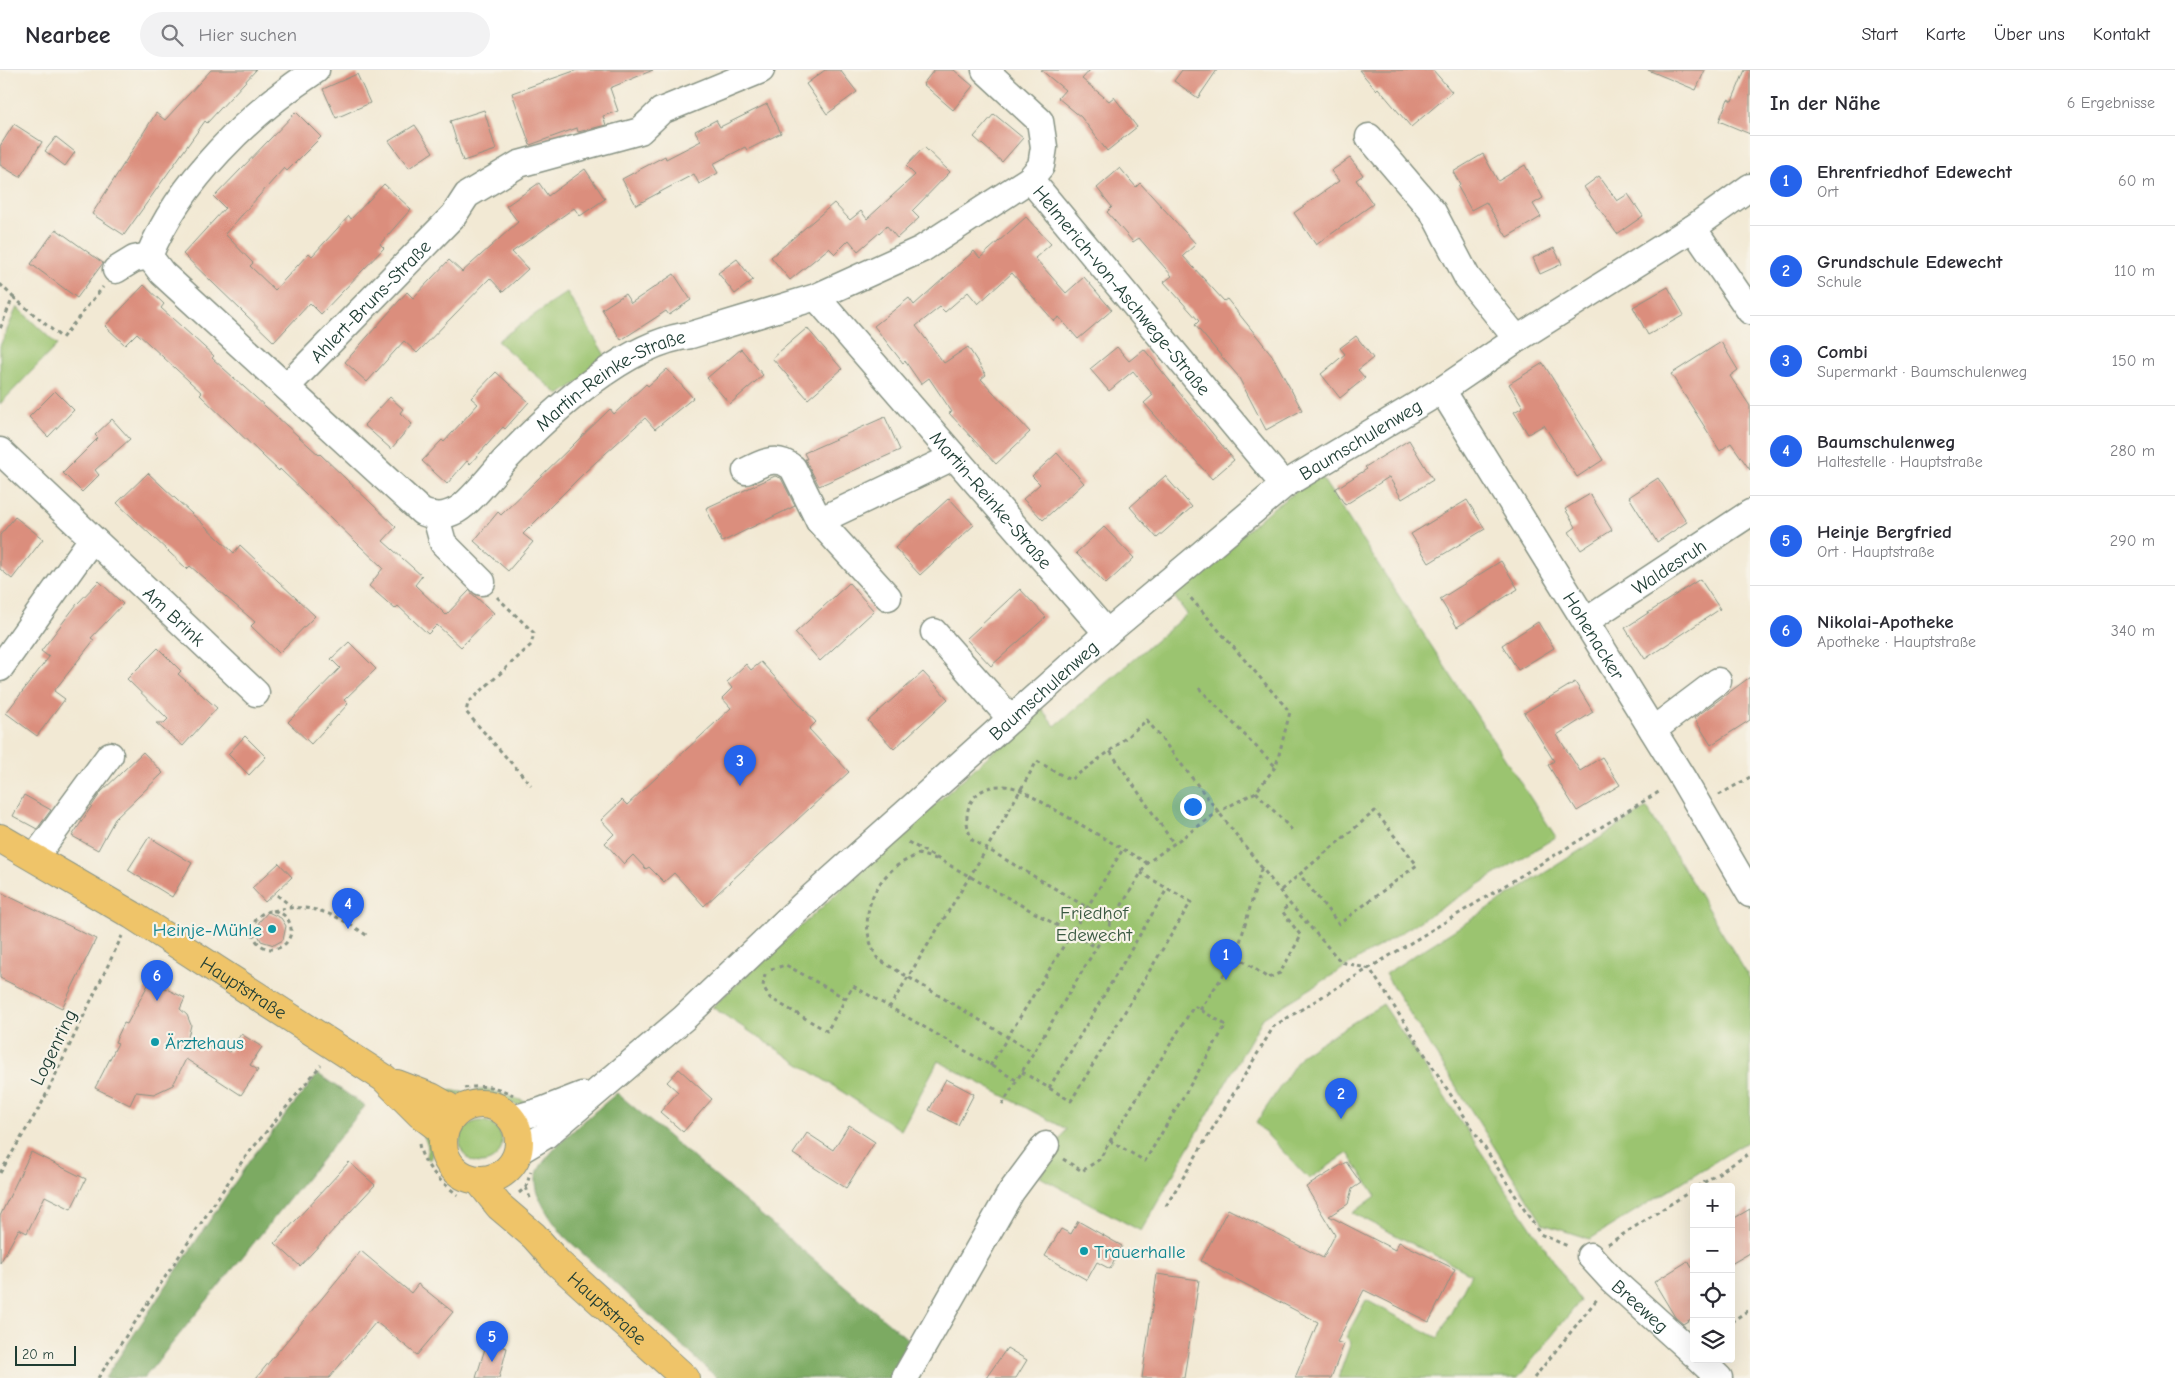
<!DOCTYPE html>
<html lang="de">
<head>
<meta charset="utf-8">
<style>
  :root { --surface:#fff; --page:#f2f2f3; --text:#2b2b33; --muted:#7c7c81; --line:#e1e1e2; --accent:#2563eb }
  body { margin:0; font-family:"Comic Neue",sans-serif; background:var(--page); color:var(--text) }
  .controls { position:absolute; right:15px; bottom:15px; display:grid; overflow:hidden; border-radius:5px; box-shadow:0 5px 20px #0002 }
  .controls button { width:45px; height:45px; display:grid; place-items:center; padding:0; border:0; border-bottom:1px solid var(--line); background:var(--surface); color:var(--text); font:25px sans-serif }
  .scale { position:absolute; left:15px; bottom:12px; width:61px; box-sizing:border-box; padding-left:5px; border:2px solid #1f3d34; border-top:0; font-size:14px; line-height:18px; white-space:nowrap; color:#1f3d34; -webkit-text-stroke:4px #f7f3e8; paint-order:stroke }
  .you { position:absolute; left:1192px; top:736px; width:18px; height:18px; margin:-12px; border:4px solid #fff; border-radius:50%; background:#1a73e8; box-shadow:0 0 0 8px #1a73e833 }
  .badge { display:grid; place-items:center; width:32px; height:32px; border-radius:50%; background:var(--accent); color:#fff; font-size:16px; font-weight:700 }
  .pin { position:absolute; translate:-50% -41px; filter:drop-shadow(0 1px 2px #0008) }
  .pin::after { content:''; position:absolute; top:26px; width:18px; height:15px; background:inherit; clip-path:polygon(0 0,100% 0,50% 100%) }
  .list { margin:0; padding:0; list-style:none }
  h2 { display:flex; justify-content:space-between; align-items:center; height:65px; margin:0; padding:0 20px; font-size:21px }
  h2 small { font-size:16px; font-weight:400; color:var(--muted) }
  .list li { display:grid; grid-template-columns:32px 1fr auto; gap:15px; align-items:center; box-sizing:border-box; height:90px; padding:0 20px; border-top:1px solid var(--line) }
  .list b { display:block; font-size:19px; white-space:nowrap }
  .list p { margin:0; font-size:16px; white-space:nowrap; color:var(--muted) }
  .list em { font-size:16px; font-style:normal; color:var(--muted) }
  .icon { flex:none; width:28px; height:28px; fill:none; stroke:currentColor; stroke-width:2; stroke-linecap:round; stroke-linejoin:round }
  .map { position:relative; flex:none; width:1750px; height:1308px; overflow:hidden }
  header { display:flex; align-items:center; gap:30px; box-sizing:border-box; height:70px; padding:0 25px; background:var(--surface); border-bottom:1px solid var(--line) }
  header strong { font-size:24px }
  nav { display:flex; gap:28px; margin-inline-start:auto; font-size:18px }
  .search { width:350px; height:45px; background:var(--page); display:flex; align-items:center; gap:12px; box-sizing:border-box; padding:0 18px; border-radius:28px; color:var(--muted); font-size:19px }
  main { display:flex }
  aside { flex:1; background:var(--surface) }
  .map>svg:first-child { display:block }
</style>
</head>
<body>
<header>
<strong>Nearbee</strong>
<div class="search"><svg class="icon" aria-label="search" viewBox="0 0 24 24"><circle cx="10" cy="10" r="6"/><path d="M15 15l6 6"/></svg>Hier suchen</div>
<nav><a>Start</a><a>Karte</a><a>Über uns</a><a>Kontakt</a></nav>
</header>
<main>
<div class="map">
<svg width="1750" height="1308" viewBox="0 0 1750 1308">
  <rect width="100%" height="100%" fill="#f7f3e8"/>
  <filter id="ink" filterUnits="userSpaceOnUse"><feTurbulence type="fractalNoise" baseFrequency=".02" numOctaves="2"/><feDisplacementMap in="SourceGraphic" scale="10" xChannelSelector="R" yChannelSelector="G"/><feConvolveMatrix kernelMatrix="1 2 1 2 8 2 1 2 1" color-interpolation-filters="sRGB"/></filter>
  <filter id="wash" filterUnits="userSpaceOnUse"><feTurbulence type="fractalNoise" baseFrequency=".0096" numOctaves="4" result="noise"/><feDisplacementMap in="SourceGraphic" scale="20" xChannelSelector="R" yChannelSelector="G"/><feGaussianBlur stdDeviation="1.12" result="paint"/><feColorMatrix in="noise" values="0 0 0 0 0 0 0 0 0 0 0 0 0 0 0 0 0 1.4 0 .05"/><feComposite in="paint" operator="in"/></filter>
  <g filter="url(#wash)">
    <rect width="100%" height="100%" fill="#f2e9d4"/>
    <path fill="#9bc470" stroke="#5d8052" d="M567,222l42,70 -50,33 -62,-54z
      M17,237l40,38 -57,59v-58z
      M1320,405l236,362 -293,181 -122,213 -101,-54 26,-48 -128,-68 -37,69 -189,-123 329,-299 14,18 132,-112 -14,-19 97,-85z
      M1647,738l103,171v161l-160,99 -47,-15 -158,-250z
      M1383,934l197,297 -62,77h-180l13,-36 -5,-5 20,-37 72,38 33,-64 -118,-61 23,-17 -28,-43 -39,26 -53,-56 46,-69z
      M442,1019l19,3 27,-3 44,15 -16,1 -19,-9 -15,-3 -26,3z
      M460 1072a21 21 0 1 1 42 0a21 21 0 1 1-42 0Z
      M421,1059l9,7 2,18 -2,6 -4,-3 2,-11z"/>
    <path fill="#7caa62" stroke="#4e744b" d="M318,1004l47,32 -221,272h-39l145,-218z
      M617,1023l294,249 -21,36h-173l-153,-142c-12,-16 -29,-36 -28,-58 1,-21 64,-70 81,-85z"/>
    <g id="blocks">
      <path fill="#db8e7d" d="M211,0h45l-49,53 -2,-2 -81,114 -32,-21 64,-101 9,7z
        M577,0h76l-43,18 8,23 -15,5 3,9 -28,7 -1,-4 -47,17 -18,-52z
        M825,0h15l17,22 -30,22 -21,-30z
        M934,0h20l19,16 -20,24 -30,-26z
        M1041,0h49l-8,9 27,22 5,-4 23,30 -30,24 -26,-34 -23,-19 7,-8z
        M1182,0h35l-19,28 -24,-17z
        M1359,0h74l19,22 -41,35 -33,-39 -2,2z
        M1648,0h57l-9,20z
        M1745,0h5v64l-31,-13 9,-22 4,2z
        M357,4l13,29 -34,15 -13,-29z
        M767,34l14,29 -34,17 -2,-3 -32,17 5,9 -19,11 -5,-10 -58,31 -14,-26 43,-23 1,3 35,-18 -6,-10 21,-11 4,7z
        M484,40l12,40 -33,11 -13,-40z
        M296,42l25,25 -34,34 -3,-3 -59,66 28,29 -3,3 25,24 34,-37 3,3 37,-40 2,3 33,-35 27,25 -31,35 4,4 -63,66 -11,-11 -36,39 -91,-88 42,-46 -11,-11z
        M994,44l29,24 -21,24 -28,-25z
        M14,54l28,18 -22,35 -20,-12v-19z
        M415,55l18,27 -24,16 -20,-27z
        M56,67l19,15 -10,14 -20,-15z
        M924,77l26,25 -38,39 7,7 -22,20 -10,-12 -29,25 -9,-11 -14,14 -6,-6 -39,32 -19,-23 63,-54 16,17 11,-9 6,8 48,-44 -9,-9z
        M1483,84l15,27 27,-16 18,33 -10,6 8,13 -34,20 -21,-35 -15,8 -13,-23 2,-3 -7,-12z
        M1350,88l13,17 -7,5 17,24 -57,41 -22,-32 45,-32 -8,-10z
        M1120,98l16,19 4,-4 56,61 -13,12 41,45 3,-2 45,56 30,55 -36,20 -28,-54 -43,-51 4,-4 -35,-39 8,-6 -33,-38 -6,4 -26,-30 5,-5 -15,-19z
        M585,99l20,30 -25,17 -6,-8 -62,44 16,17 -25,23 -13,-14 -73,75 -13,-12 -37,41 -22,-20 62,-70 6,6 36,-38 13,12 56,-50 -12,-16 33,-23 9,13z
        M1599,106l18,25 11,-7 15,22 -26,18 -33,-47z
        M1026,147l25,27 -16,14 31,35 18,-16 28,33 -34,29 -19,-22 -5,4 -42,-48 -34,31 -10,-12 -23,20 -5,-5 -24,19 28,37 24,-16 18,28 -5,4 49,53 -34,32 -47,-51 3,-1 -23,-34 -8,6 -16,-23 -2,2 -29,-37 35,-28 5,7 60,-54 6,7z
        M56,159l47,34 -26,35 -46,-34z
        M1554,178l8,16 -22,10 -7,-16z
        M737,189l16,21 -18,14 -17,-21z
        M674,204l17,26 -22,15 -3,-4 -45,29 -19,-31 23,-15 6,9z
        M144,215l20,19 -3,4 53,48 -2,2 107,97 1,-1 76,73 -13,14 39,35 -7,9 31,30 23,-24 25,22 -33,34 -24,-22 -9,9 -30,-28 -3,3 -26,-23 14,-18 -103,-99 -1,2 -17,-16 -62,-60 2,-2 -65,-60 -12,12 -20,-19z
        M1668,217l16,28 -36,20 -15,-28z
        M807,258l35,41 -34,30 -36,-41z
        M1356,266l17,22 -15,12 7,8 -25,20 -19,-24 24,-20 -5,-6z
        M1721,272l17,28 -8,6 20,30v64l-19,-27 -11,8 -49,-77z
        M1117,277l12,14 15,-12 90,111 -22,19 -68,-76 9,-8 -20,-24 -24,20 -19,-22z
        M741,279l22,26 -33,29 -23,-26z
        M1543,293l60,97 -26,17 -33,-52 -16,9 -14,-22 9,-5 -14,-23z
        M667,299l26,29 -38,31 -10,-11 -59,53 -63,63 10,8 -25,29 -34,-30 24,-29 3,3 109,-106 4,5 32,-30 2,2z
        M496,302l33,30 -24,27 -2,-2 -33,37 -3,-3 -20,23 -25,-23 20,-21 2,2 34,-38 -7,-6z
        M55,321l19,19 -26,27 -19,-20z
        M390,327l13,12 -3,4 12,11 -21,25 -27,-24z
        M885,347l15,33 -81,36 -14,-27h2l-3,-6z
        M112,349l18,20 -35,31 4,5 -17,17 -19,-19 35,-35 -3,-3z
        M1409,370l24,40 -31,19 -13,-22 -44,28 -10,-16 32,-20 -2,-2z
        M1057,383l27,30 -41,37 -20,-21 17,-15 -8,-8z
        M148,403l86,80 6,-8 75,71 -36,37 -28,-27 4,-4 -65,-56 -3,3 -70,-66z
        M775,406l6,2 14,28 -73,36 -16,-34z
        M1165,406l27,31 -35,31 -27,-31z
        M1658,408l29,44 -30,20 -28,-45z
        M1590,424l22,36 -31,20 -12,-18 7,-5 -11,-18z
        M949,428l25,27 -54,50 -25,-27z
        M1467,430l18,29 -56,34 -18,-29z
        M15,447l28,22 -31,40 -12,-10v-34z
        M1104,457l30,31 -28,26 -30,-31z
        M1501,491l17,28 -61,38 -17,-28z
        M1700,509l20,30 -75,50 -20,-31z
        M99,511l24,23 -32,34 3,2 -40,51 11,8 -28,37 -31,-23 43,-56 -8,-6 36,-47z
        M849,513l25,28 -54,50 -25,-28z
        M1020,519l26,28 -55,49 -25,-27z
        M1538,552l16,26 -36,22 -16,-25z
        M349,572l27,27 -32,31 4,4 -37,40 -23,-22 52,-54 -9,-9z
        M158,578l23,23 -3,3 39,34 -34,38 -27,-23h8l4,-4 -41,-40z
        M761,592l55,60 -7,7 40,43 -145,134 -30,-33 -10,9 -15,-15 -3,2 -13,-14 -9,9 -19,-21 9,-9 -13,-14 21,-20 5,5 104,-97 -9,-10 10,-10 -5,-6 19,-18 5,6z
        M923,602l25,27 -54,50 -26,-28z
        M1750,607v43l-39,25 -17,-27z
        M1575,612l18,30 -36,23 23,36 22,-14 18,28 -43,26 -29,-46 6,-4 -30,-48z
        M245,666l21,21 -17,18 -21,-21z
        M143,682l20,21 -48,46 -17,31 -26,-14 29,-44z
        M24,725l27,15 -14,19 -24,-13z
        M149,767l43,26 -20,34 -44,-27z
        M279,793l13,14 -27,25 -13,-14z
        M0,822l96,47 -34,69 -62,-30z
        M268,842l13,6 5,8 -3,14 -9,5 -13,-4 -4,-9 2,-10z
        M150,911l35,17 -5,11 7,6 4,10 -3,12 28,13 3,-5 10,7 12,-18 21,13 -12,18 8,5 -17,25 -55,-36 -13,26 -19,9 -18,-2 -6,13 -35,-17 23,-45 -3,-1 9,-19 3,1z
        M679,999l33,30 -29,33 -23,-20 18,-20 -11,-10z
        M946,1009l28,15 -16,31 -29,-15z
        M849,1055l26,17 -29,46 -53,-34 14,-21 26,17z
        M31,1082l55,27 -15,30 -26,-13 -18,37 -8,-4 -19,34v-47z
        M349,1092l26,23 -75,81 -25,-23z
        M1346,1092l15,21 -9,6 -4,15 -19,12 66,34 4,-8 56,27 -26,53 -65,-32 -27,52 7,2 -13,34h-36l23,-56 -117,-61 27,-52 95,49 12,-23 -29,-48z
        M1750,1139v44l-19,11v-44z
        M1078,1151l44,25 -12,23 -13,-7 -10,18 -42,-24 16,-27 10,5z
        M361,1181l50,42 7,-9 35,28 -36,43 -41,-33 -47,56h-73z
        M1688,1191l6,10v46l-11,7 -8,-7 -21,-35z
        M1157,1204l42,6 -15,98h-42z
        M487,1272l20,6 -8,30h-23z
        M1007,1278l20,12 -11,18h-30z"/>
    </g>
  </g>
  <g filter="url(#ink)">
    <use href="#blocks" fill-opacity="0" stroke="#889384" stroke-width="1"/>
    <g fill="none" stroke-linecap="round" stroke-linejoin="round">
      <g stroke="#889384" stroke-width="29">
        <g id="minor">
          <path id="s1" d="M316,0c-66,43 -137,112 -167,186l13,17 260,239c13,5 22,5 35,-2 14,-8 36,-37 48,-50 44,-46 121,-118 186,-125l125,-38 106,-48 108,-70"/>
          <path id="s2" d="M985,0l55,51 4,26 -3,19 -11,13 254,306"/>
          <path d="M1369,67l64,75 34,65 50,62"/>
          <path d="M1693,158l57,83"/>
          <path d="M116,200l18,-11 15,-3"/>
          <path id="s3" d="M816,227l291,336"/>
          <path id="s4" d="M287,316l167,-171 13,-20 52,-31 121,-33 21,-20 100,-41"/>
          <path id="s5" d="M1442,320l241,389 67,115"/>
          <path id="s6" d="M0,381l256,242"/>
          <path d="M746,401c17,-8 30,-17 47,-3l26,53 69,76"/>
          <path d="M436,447l7,26 39,39"/>
          <path d="M819,451l134,-64"/>
          <path id="s7" d="M1586,551l164,-108"/>
          <path d="M934,562l77,87"/>
          <path d="M0,598l92,-129"/>
          <path d="M1653,660l65,-49"/>
          <path d="M35,787l75,-102"/>
          <path d="M512,1049l29,-8 41,-16"/>
          <path id="s8" d="M519,1081l27,-16 138,-117 120,-114 303,-271 177,-148 158,-95 75,-51 176,-111 57,-41"/>
          <path id="s9" d="M1590,1186l22,24 82,74"/>
          <path d="M1699,1289l20,19"/>
          <path d="M905,1308l106,-186 35,-47"/>
        </g>
      </g>
      <g stroke="#889384" stroke-width="30">
        <g id="major">
          <path id="s10" d="M0,768l132,77 252,163 36,36 24,18"/>
          <path d="M397,1014l34,13 26,15"/>
          <circle cx="481" cy="1072" r="38"/>
          <path id="s11" d="M479,1111l20,25 35,30 24,27 127,115"/>
        </g>
      </g>
      <path stroke="#889384" stroke-width="3" stroke-dasharray="4 4" stroke-linecap="butt" d="M0,214l13,13 -13,32
        M13,227l49,41 41,-51
        M497,527l37,36 -3,12 -63,58 -2,9 65,73
        M1199,618l76,78
        M1110,681l37,-31 143,184 51,58 29,7 170,265 30,13
        M1256,722l37,39
        M1719,725l31,-18
        M908,772l188,105
        M936,789l-18,-5c-6,4 -14,7 -20,11 -31,23 -40,62 -20,94l155,93
        M1281,820l94,-79 42,54 -78,59 -39,-49
        M277,825l14,11
        M273,841c38,-10 65,4 96,26
        M253 860a19 19 0 1 1 38 0a19 19 0 1 1-38 0Z
        M1112,852l-140,-82c-17,-37 11,-65 49,-50l126,73
        M1236,886l32,22 12,-5 21,-37 -19,-25 8,-7
        M771,899l15,-4 59,33
        M765,904l-2,12 7,12 57,33 26,-45 163,94
        M889,938l97,-158 51,-89 33,19 40,-29 64,93
        M1200,940l36,-54 26,-90
        M990,996l133,-217
        M1022,1002l49,29 120,-199 -50,-29
        M464,1018c19,-3 32,-2 49,7
        M1049,1018l118,-199
        M1002,1035l145,-242 71,-51 38,-20 20,-26 14,-54 -102,-117
        M419,1074c3,21 23,39 39,51
        M1063,1089l19,12 18,-12 10,-18 35,20 81,-136 -32,-19 -84,135
        M0,1103l42,-70 80,-167
        M526,1117l5,14
        M1697,1117l53,-34
        M519,1123l7,-6 5,-16
        M1166,1136l108,-180 388,-236
        M1608,1174l86,-55
        M1731,1252l19,-13
        M98,1308l145,-218 78,-95
        M1534,1308l64,-80"/>
      <use href="#minor" stroke="#fff" stroke-width="26"/>
      <use href="#major" stroke="#efc469" stroke-width="28"/>
    </g>
  </g>
  <g fill="#0f9aa8" stroke="#f7f3e8" stroke-width="2">
    <circle cx="272" cy="859" r="5"/>
    <circle cx="155" cy="972" r="5"/>
    <circle cx="1084" cy="1181" r="5"/>
  </g>
  <g text-anchor="middle" stroke-width="4.5" stroke-linejoin="round" paint-order="stroke">
    <g font-size="19" fill="#1f3d34" stroke="#f7f3e8">
      <text dy="7" stroke="none"><textPath href="#s2" startOffset="282">Helmerich-von-Aschwege-Straße</textPath></text>
      <text dy="7" stroke="none"><textPath href="#s4" startOffset="119">Ahlert-Bruns-Straße</textPath></text>
      <text dy="7" stroke="none"><textPath href="#s1" startOffset="868">Martin-Reinke-Straße</textPath></text>
      <text dy="7" stroke="none"><textPath href="#s8" startOffset="1104">Baumschulenweg</textPath></text>
      <text dy="7" stroke="none"><textPath href="#s3" startOffset="268">Martin-Reinke-Straße</textPath></text>
      <text dy="7" stroke="none"><textPath href="#s7" startOffset="99">Waldesruh</textPath></text>
      <text dy="7" stroke="none"><textPath href="#s6" startOffset="240">Am Brink</textPath></text>
      <text dy="7" stroke="none"><textPath href="#s5" startOffset="289">Hohenacker</textPath></text>
      <text dy="7" stroke="none"><textPath href="#s8" startOffset="699">Baumschulenweg</textPath></text>
      <text dy="7" stroke="none"><textPath href="#s10" startOffset="286">Hauptstraße</textPath></text>
      <text transform="translate(53 977) rotate(-64)" y="7">Logenring</text>
      <text dy="7" stroke="none"><textPath href="#s9" startOffset="71">Breeweg</textPath></text>
      <text dy="7" stroke="none"><textPath href="#s11" startOffset="181">Hauptstraße</textPath></text>
    </g>
    <g font-size="19" fill="#385840" stroke="#f7f3e8">
      <text x="1094" y="849">Friedhof<tspan x="1094" dy="22">Edewecht</tspan></text>
    </g>
    <g font-size="19" fill="#0d838f" stroke="#f7f3e8" text-anchor="start">
      <text x="262" y="866" text-anchor="end">Heinje-Mühle</text>
      <text x="165" y="979">Ärztehaus</text>
      <text x="1094" y="1188">Trauerhalle</text>
    </g>
  </g>
</svg>
<div class="controls">
<button>+</button>
<button>−</button>
<button><svg class="icon" aria-label="locate" viewBox="0 0 24 24"><circle cx="12" cy="12" r="6"/><path d="M12 2v4M12 18v4M2 12h4M18 12h4"/></svg></button>
<button><svg class="icon" aria-label="layers" viewBox="0 0 24 24"><path d="M12 4l9 5-9 5-9-5zM3 14l9 5 9-5"/></svg></button>
</div>
<div class="scale">20 m</div>
<div class="you"></div>
<div class="pin badge" style="left:1226px;top:910px">1</div>
<div class="pin badge" style="left:1341px;top:1049px">2</div>
<div class="pin badge" style="left:740px;top:716px">3</div>
<div class="pin badge" style="left:348px;top:859px">4</div>
<div class="pin badge" style="left:492px;top:1292px">5</div>
<div class="pin badge" style="left:157px;top:931px">6</div>
</div>
<aside>
<h2>In der Nähe<small>6 Ergebnisse</small></h2>
<ul class="list">
<li><span class="badge">1</span><div><b>Ehrenfriedhof Edewecht</b><p>Ort</p></div><em>60 m</em></li>
<li><span class="badge">2</span><div><b>Grundschule Edewecht</b><p>Schule</p></div><em>110 m</em></li>
<li><span class="badge">3</span><div><b>Combi</b><p>Supermarkt · Baumschulenweg</p></div><em>150 m</em></li>
<li><span class="badge">4</span><div><b>Baumschulenweg</b><p>Haltestelle · Hauptstraße</p></div><em>280 m</em></li>
<li><span class="badge">5</span><div><b>Heinje Bergfried</b><p>Ort · Hauptstraße</p></div><em>290 m</em></li>
<li><span class="badge">6</span><div><b>Nikolai-Apotheke</b><p>Apotheke · Hauptstraße</p></div><em>340 m</em></li>
</ul>
</aside>
</main>
</body>
</html>
